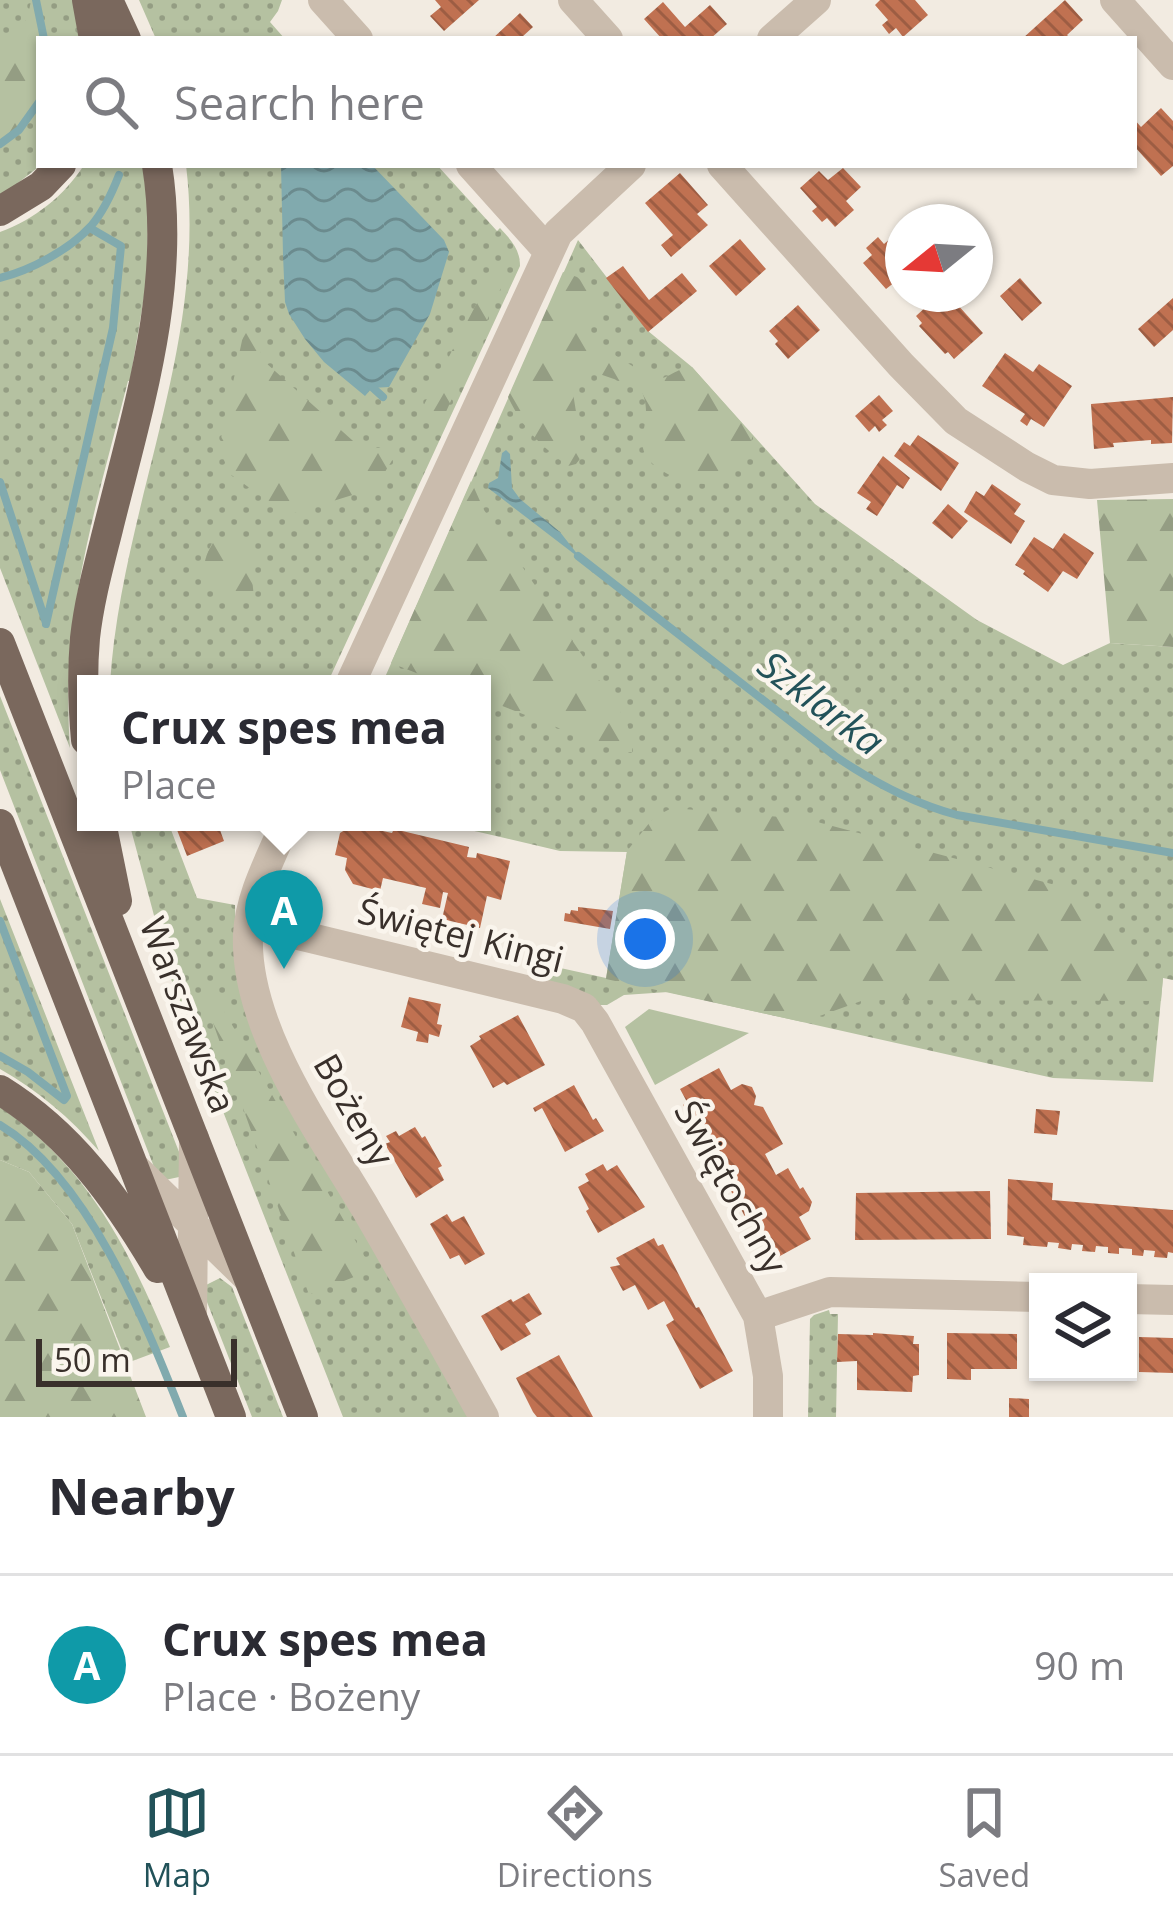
<!DOCTYPE html>
<html lang="en">
<head>
<meta charset="utf-8">
<style>
  :root { --surface:#fff; --page:#f2f2f3; --text:#2b2b33; --muted:#7c7c81; --line:#e1e1e2; --accent:#225259 }
  body { margin:0; font-family:"Open Sans",sans-serif; background:var(--page); color:var(--text) }
  .controls { position:absolute; right:36px; bottom:36px; display:grid; overflow:hidden; border-radius:0px; box-shadow:0 3px 9px #0004 }
  .controls button { width:108px; height:108px; display:grid; place-items:center; padding:0; border:0; border-bottom:3px solid var(--line); background:var(--surface); color:var(--text); font:60px sans-serif }
  .compass { position:absolute; left:885px; top:204px; width:108px; height:108px; border-radius:50%; background:var(--surface); box-shadow:0 3px 9px #0004; rotate:252deg }
  .scale { position:absolute; left:36px; bottom:30px; width:201px; box-sizing:border-box; padding-left:12px; border:6px solid #39302b; border-top:0; font-size:33px; line-height:42px; white-space:nowrap; color:#39302b; -webkit-text-stroke:9px #faf5ed; paint-order:stroke }
  .you { position:absolute; left:645px; top:939px; width:42px; height:42px; margin:-30px; border:9px solid #fff; border-radius:50%; background:#1a73e8; box-shadow:0 0 0 18px #1a73e833 }
  .badge { display:grid; place-items:center; width:78px; height:78px; border-radius:50%; background:var(--accent); color:#fff; font-size:39px; font-weight:700 }
  .pin { position:absolute; translate:-50% -99px; filter:drop-shadow(0 3px 6px #0008) }
  .pin::after { content:''; position:absolute; top:63px; width:42px; height:36px; background:inherit; clip-path:polygon(0 0,100% 0,50% 100%) }
  .popup { position:absolute; left:77px; top:675px; width:414px; height:156px; box-sizing:border-box; display:grid; place-content:center; border-radius:0px; background:var(--surface); filter:drop-shadow(0 3px 9px #0005); font-size:39px; white-space:nowrap; color:var(--muted) }
  .popup b { font-size:45px; color:var(--text) }
  .popup::after { content:''; position:absolute; left:50%; top:100%; margin-left:-24px; border:24px solid transparent; border-top-color:var(--surface) }
  .list { margin:0; padding:0; list-style:none }
  h2 { display:flex; justify-content:space-between; align-items:center; height:156px; margin:0; padding:0 48px; font-size:51px }
  h2 small { font-size:39px; font-weight:400; color:var(--muted) }
  .list li { display:grid; grid-template-columns:78px 1fr auto; gap:36px; align-items:center; box-sizing:border-box; height:180px; padding:0 48px; border-top:3px solid var(--line) }
  .list b { display:block; font-size:45px; white-space:nowrap }
  .list p { margin:0; font-size:39px; white-space:nowrap; color:var(--muted) }
  .list em { font-size:39px; font-style:normal; color:var(--muted) }
  .icon { flex:none; width:66px; height:66px; fill:none; stroke:currentColor; stroke-width:2; stroke-linecap:round; stroke-linejoin:round }
  .map { position:relative; flex:none; width:1173px; height:1417px; overflow:hidden }
  .search { position:absolute; background:var(--surface); box-shadow:0 3px 9px #0004; left:36px; right:36px; top:36px; height:132px; display:flex; align-items:center; gap:30px; box-sizing:border-box; padding:0 42px; border-radius:0px; color:var(--muted); font-size:45px }
  .sheet { height:336px; background:var(--surface) }
  nav { display:flex; justify-content:space-around; align-items:center; box-sizing:border-box; height:168px; border-top:3px solid var(--line); background:var(--surface); font-size:33px; color:var(--muted) }
  nav a { display:grid; justify-items:center; gap:6px }
  nav .on { color:var(--accent) }
  .map>svg:first-child { display:block }
</style>
</head>
<body>
<div class="map">
<svg width="1173" height="1417" viewBox="0 0 1173 1417">
  <defs>
    <pattern id="grass-dots" width="8" height="8" patternUnits="userSpaceOnUse" patternTransform="scale(3)"><rect width="8" height="8" fill="#b5c1a1"/><path d="M2 2h.1M6 6h.1" fill="none" stroke="#949d83" stroke-width="1.8" stroke-linecap="round"/></pattern>
    <pattern id="forest-firs" width="22" height="20" patternUnits="userSpaceOnUse" patternTransform="scale(3)"><rect width="22" height="20" fill="#b5c1a1"/><path d="M5 1l3.5 6h-7zM16 11l3.5 6h-7z" fill="#949d83"/></pattern>
    <pattern id="water-waves" width="16" height="10" patternUnits="userSpaceOnUse" patternTransform="scale(3)"><rect width="16" height="10" fill="#81aaae"/><path d="M0 5q4-4 8 0t8 0" fill="none" stroke="#6b8b8e"/></pattern>
    <pattern id="building-back-hatch" width="6" height="6" patternUnits="userSpaceOnUse" patternTransform="scale(3)"><rect width="6" height="6" fill="#c07151"/><path d="M-1 5l2 2M0 0l6 6M5-1l2 2" fill="none" stroke="#9d5d43"/></pattern>
  </defs>
  <rect width="100%" height="100%" fill="#f2ebe1"/>
  <path fill="url(#grass-dots)" d="M0,0h73l6,39h-40v126h2l-41,32z
    M139,0h143l-4,11 -8,11 15,17h-129z
    M84,165h61l3,45 -1,69 -17,102h-2c-32,126 -68,235 -58,367l-70,-180v-336c35,-13 64,-36 84,-67z
    M186,165h251l60,66 3,-3c11,12 20,21 20,38l-193,418h-217c11,-177 98,-338 76,-519z
    M578,240l70,91 44,36 123,137 162,116 86,45 47,-22 63,4v333l-10,-2 -10,104 -100,-4 -385,-86 -44,3 -17,10h-13l-66,-26 5,-17 73,16 21,-126 -67,-1 -124,-29h46v-138h-100z
    M0,696l183,466 -4,15 -14,3 -9,-8 -156,-402z
    M129,822h39l29,76 38,7 1,47 235,465h-128l-172,-438z
    M0,899l99,252c-29,-33 -60,-60 -99,-82z
    M0,1107c90,62 129,143 170,240l-43,16 -55,-139 -43,-52 -29,-12z
    M220,1278l12,9 51,130h-31l-47,-120 1,-12z
    M829,1310l1,4h8l-2,103h-28l2,-98 4,-4z"/>
  <path fill="url(#forest-firs)" d="M31,0h5l8,34v5h-5c0,55 10,69 -39,105v-96c19,-11 28,-27 31,-48z
    M493,272l8,7v10l-60,134 -9,2 -15,-7z
    M563,272l14,5 23,20c0,16 -11,22 -10,37 19,22 40,27 61,46 16,1 26,-13 41,-13l61,69c-6,13 -11,32 -23,41 -21,17 -73,0 -85,-23 -9,-18 10,-39 -5,-66l-55,-19 -9,8 -4,10 11,68 -7,9 -8,2c-29,-22 -44,-36 -60,-69z
    M246,322l20,41 96,86 30,-2 4,7 -21,34 -87,27 -58,-41 -6,-14 -4,-17z
    M471,481l13,29 142,210 7,24 -1,8h-12l-138,-54v-14h-38l-53,-21z
    M1173,499v148l-63,-4 -13,-143z
    M221,539l25,5 3,4 5,50 -5,4c-41,-1 -57,-26 -35,-62z
    M672,808l134,11 253,67 13,8 91,83 -2,24 -297,-1 -61,22 -197,-43 21,-128 27,-34z
    M207,981l164,287 -2,3 -58,23 -3,-2 -108,-306z
    M0,1160l29,12 43,52 74,193h-146z"/>
  <path fill="#b5c1a1" d="M649,1009l100,24 -94,52 -30,-58z"/>
  <path fill="url(#water-waves)" d="M281,165h91l72,75 5,12 -19,62 -41,73 -17,1 -7,8 -41,-34 -19,-23 -16,-25 -4,-12 -2,-47z
    M506,450l4,4 2,34 8,11 40,33 22,28 -94,-72 1,-5 9,-5 4,-25z"/>
  <g fill="none" stroke-linecap="round" stroke-linejoin="round">
    <path stroke="#81aaae" stroke-width="8" d="M36,0l8,39
      M0,144l19,-14 20,-28
      M0,278c31,-8 69,-28 91,-52 13,-15 21,-33 28,-51
      M372,387l11,10
      M0,482l46,141
      M578,556l257,200c38,26 77,47 122,59l216,38
      M46,624l67,-296 8,-82 -31,-18
      M0,921l67,175 -3,4 -36,-28 -28,-16
      M0,1125c89,53 146,199 183,292"/>
  </g>
  <path fill="url(#building-back-hatch)" d="M435,0h44l-35,31 -14,-15 11,-9z
    M880,0h35l13,15 -25,22 -7,-9 -7,6 -7,-9 6,-5 -13,-15z
    M1065,0l18,20 -16,15 4,4h-49z
    M663,2l22,25 25,-22 17,19 -17,15h-48l-18,-20z
    M520,13l13,14 -11,10 2,2h-32z
    M1161,108l12,13v45l-12,10 -27,-30v-27l7,8z
    M843,168l18,19 -15,14 8,9 -19,17 -8,-9 -5,4 -10,-11 5,-4 -17,-19 19,-17 9,9z
    M680,173l28,32 -11,9 11,11 -37,32 -10,-12 12,-10 -28,-32z
    M878,237l6,7 8,-7 11,12v43l-8,-10 -9,7 -23,-26 9,-8 -6,-7z
    M740,239l26,30 -30,27 -27,-30z
    M623,266l26,34 33,-27 15,18 -49,41 -42,-54z
    M1020,278l22,25 -20,18 -22,-25z
    M940,294h8l35,39 -29,26 -6,-7 -3,2 -26,-28 3,-3 -6,-7z
    M1173,298v32l-19,17 -16,-18z
    M798,305l22,25 -32,29 -13,-15 3,-3 -9,-10z
    M1005,353l28,19 6,-8 33,22 -28,41 -13,-8 -4,7 -7,-5 5,-7 -43,-28z
    M879,395l14,16 -11,9 5,5 -8,7 -4,-6 -6,6 -14,-16z
    M1173,397l-1,46 -21,1v-4l-38,3 1,4 -20,2 -3,-45z
    M918,435l41,28 -18,28 -47,-35 10,-14 6,4z
    M883,456l27,22 -7,11 -6,-4 -20,31 -11,-7 5,-7 -14,-9z
    M992,484l29,20 -7,10 11,7 -14,23 -47,-32 12,-21 8,5z
    M948,504l20,17 -16,18 -20,-16z
    M1064,533l30,20 -17,26 -14,-8 -15,21 -25,-18 2,-3 -10,-6 19,-28 19,12z
    M174,822h43l7,19 -37,15z
    M355,825l37,8 2,-4 75,18 -2,10 9,1 1,-5 33,8 -9,39 -14,-4 -7,32 -38,-9 6,-26 -5,-1 -3,16 -18,-4 4,-16 -43,-10 -3,13 -27,-7 -8,-14 2,-12 -12,-3 5,-22 8,-5 6,1z
    M578,907l35,4 -3,18 -46,-8 1,-8 5,1 1,-4 7,1z
    M409,997l32,7 -4,20 5,1 -3,12 -10,-3 -1,9 -12,-2 2,-9 -17,-5z
    M518,1015l27,50 -38,20 -3,-3 -11,6 -23,-42 11,-7 -2,-3z
    M719,1068l12,22 11,-6 10,3 4,9 -2,9 9,2 20,37 -18,10 11,21 12,-7 12,21 3,-2 9,15 -3,9 -10,6 12,22 -42,23 -6,-10 5,-2 -7,-12 -4,2 -5,-9 4,-3 -6,-11 -4,2 -5,-10 4,-2 -6,-12 -4,3 -6,-10 4,-2 -6,-12 -4,2 -5,-9 4,-2 -6,-12 -4,2 -5,-9 4,-2 -7,-12 -3,2 -6,-10 4,-1 -6,-12 -5,3 -5,-9 4,-3 -7,-13z
    M574,1085l19,35 3,-2 8,13 -39,21 -23,-44 -7,4 -2,-4z
    M1036,1109l24,2 -3,24 -23,-2z
    M415,1127l7,11 3,-2 17,30 -4,2 6,12 -28,18 -31,-54 5,-2 -4,-6 10,-5 3,5z
    M603,1164l4,7 10,-6 28,42 -47,26 -12,-22 3,-2 -11,-22 11,-6 -4,-7z
    M1008,1179l45,4 -1,17 121,10v43l-5,-1 -1,6 -13,-1 1,-6 -11,-1 -1,6 -11,-1v-6l-13,-1v6l-11,-1v-6l-12,-1 -1,6 -13,-1 1,-6 -11,-1 -1,6 -13,-2 1,-5 -11,-1 -1,5 -24,-2 1,-8 -17,-2z
    M990,1191l1,48 -136,1 1,-47z
    M447,1214l5,8 12,-6 21,38 -20,11 -6,-10 -9,4 -20,-35z
    M654,1238l4,8 5,-2 33,64 3,-1 34,64 -33,18 -34,-64 8,-5 -10,-19 -16,9 -13,-25 -12,6 -13,-24 10,-2 -4,-7z
    M529,1293l13,21 -17,10 6,10 -30,17 -20,-35 30,-17 2,3z
    M873,1333l41,3 -1,8h6v31l-6,1 -1,16 -55,-2v-29l-20,1 1,-28 35,1z
    M947,1333l70,1v35h-46v11l-24,-1z
    M1139,1337l34,1v35l-34,-1z
    M559,1355l24,43 10,19h-56l-4,-5 -17,-34z
    M1009,1398l20,1v18h-20z"/>
  <g fill="none" stroke-linecap="round" stroke-linejoin="round">
    <path stroke="#cabcad" stroke-width="30" d="M323,0l35,39
      M573,0l35,39
      M1115,0l58,65
      M772,39l44,-39
      M471,165l78,87
      M722,165l179,200 55,56 71,46 26,13 37,4 83,-6
      M350,684l208,-451 73,-68
      M286,822c-15,36 -36,73 -38,112 -4,94 72,197 118,275 40,69 79,138 118,208
      M249,923l314,76 21,9 11,14 163,294 10,60v41
      M133,1166l116,113
      M1128,1299l45,1
      M192,1316l2,-178
      M758,1316l72,-24 208,5"/>
    <path stroke="#7a685d" stroke-width="30" d="M87,0l7,39
      M108,0l18,39
      M0,211l41,-25 20,-21
      M0,643l303,774
      M86,740c-3,-33 -4,-68 -1,-102 4,-37 14,-73 23,-109 29,-118 69,-241 49,-364
      M101,822l16,79
      M0,824l231,593
      M0,1090c71,44 116,107 158,178"/>
  </g>
  <g text-anchor="middle" stroke-width="9" stroke-linejoin="round" paint-order="stroke">
    <g font-size="36" fill="#39302b" stroke="#faf5ed">
      <text transform="translate(461 935) rotate(14)" y="13">Świętej Kingi</text>
      <text transform="translate(188 1015) rotate(69)" y="13">Warszawska</text>
      <text transform="translate(354 1110) rotate(60)" y="13">Bożeny</text>
      <text transform="translate(731 1187) rotate(61)" y="13">Świętochny</text>
    </g>
    <g font-size="39" font-style="italic" fill="#225259" stroke="#faf5ed">
      <text transform="translate(821 703) rotate(37)" y="14">Szklarka</text>
    </g>
  </g>
</svg>
<div class="controls">
<button><svg class="icon" aria-label="layers" viewBox="0 0 24 24"><path d="M12 4l9 5-9 5-9-5zM3 14l9 5 9-5"/></svg></button>
</div>
<svg class="compass" viewBox="-18 -18 36 36"><path d="M0-13l5 13h-10z" fill="#e53935"/><path d="M0 13l5-13h-10z" fill="#7c7c81"/></svg>
<div class="scale">50 m</div>
<div class="you"></div>
<div class="pin badge" style="left:284px;top:969px;background:#0f9aa8">A</div>
<div class="popup"><b>Crux spes mea</b>Place</div>
<div class="search"><svg class="icon" aria-label="search" viewBox="0 0 24 24"><circle cx="10" cy="10" r="6"/><path d="M15 15l6 6"/></svg>Search here</div>
</div>
<section class="sheet">
<h2>Nearby<small></small></h2>
<ul class="list">
<li><span class="badge" style="background:#0f9aa8">A</span><div><b>Crux spes mea</b><p>Place · Bożeny</p></div><em>90 m</em></li>
</ul>
</section>
<nav>
<a class="on"><svg class="icon" aria-label="map" viewBox="0 0 24 24"><path d="M3 6l6-2 6 2 6-2v14l-6 2-6-2-6 2zM9 4v14M15 6v14"/></svg>Map</a>
<a><svg class="icon" aria-label="directions" viewBox="0 0 24 24"><path d="M12 3l9 9-9 9-9-9zM9 14v-3h6M13 9l2 2-2 2"/></svg>Directions</a>
<a><svg class="icon" aria-label="saved" viewBox="0 0 24 24"><path d="M7 4h10v16l-5-4-5 4z"/></svg>Saved</a>
</nav>
</body>
</html>
